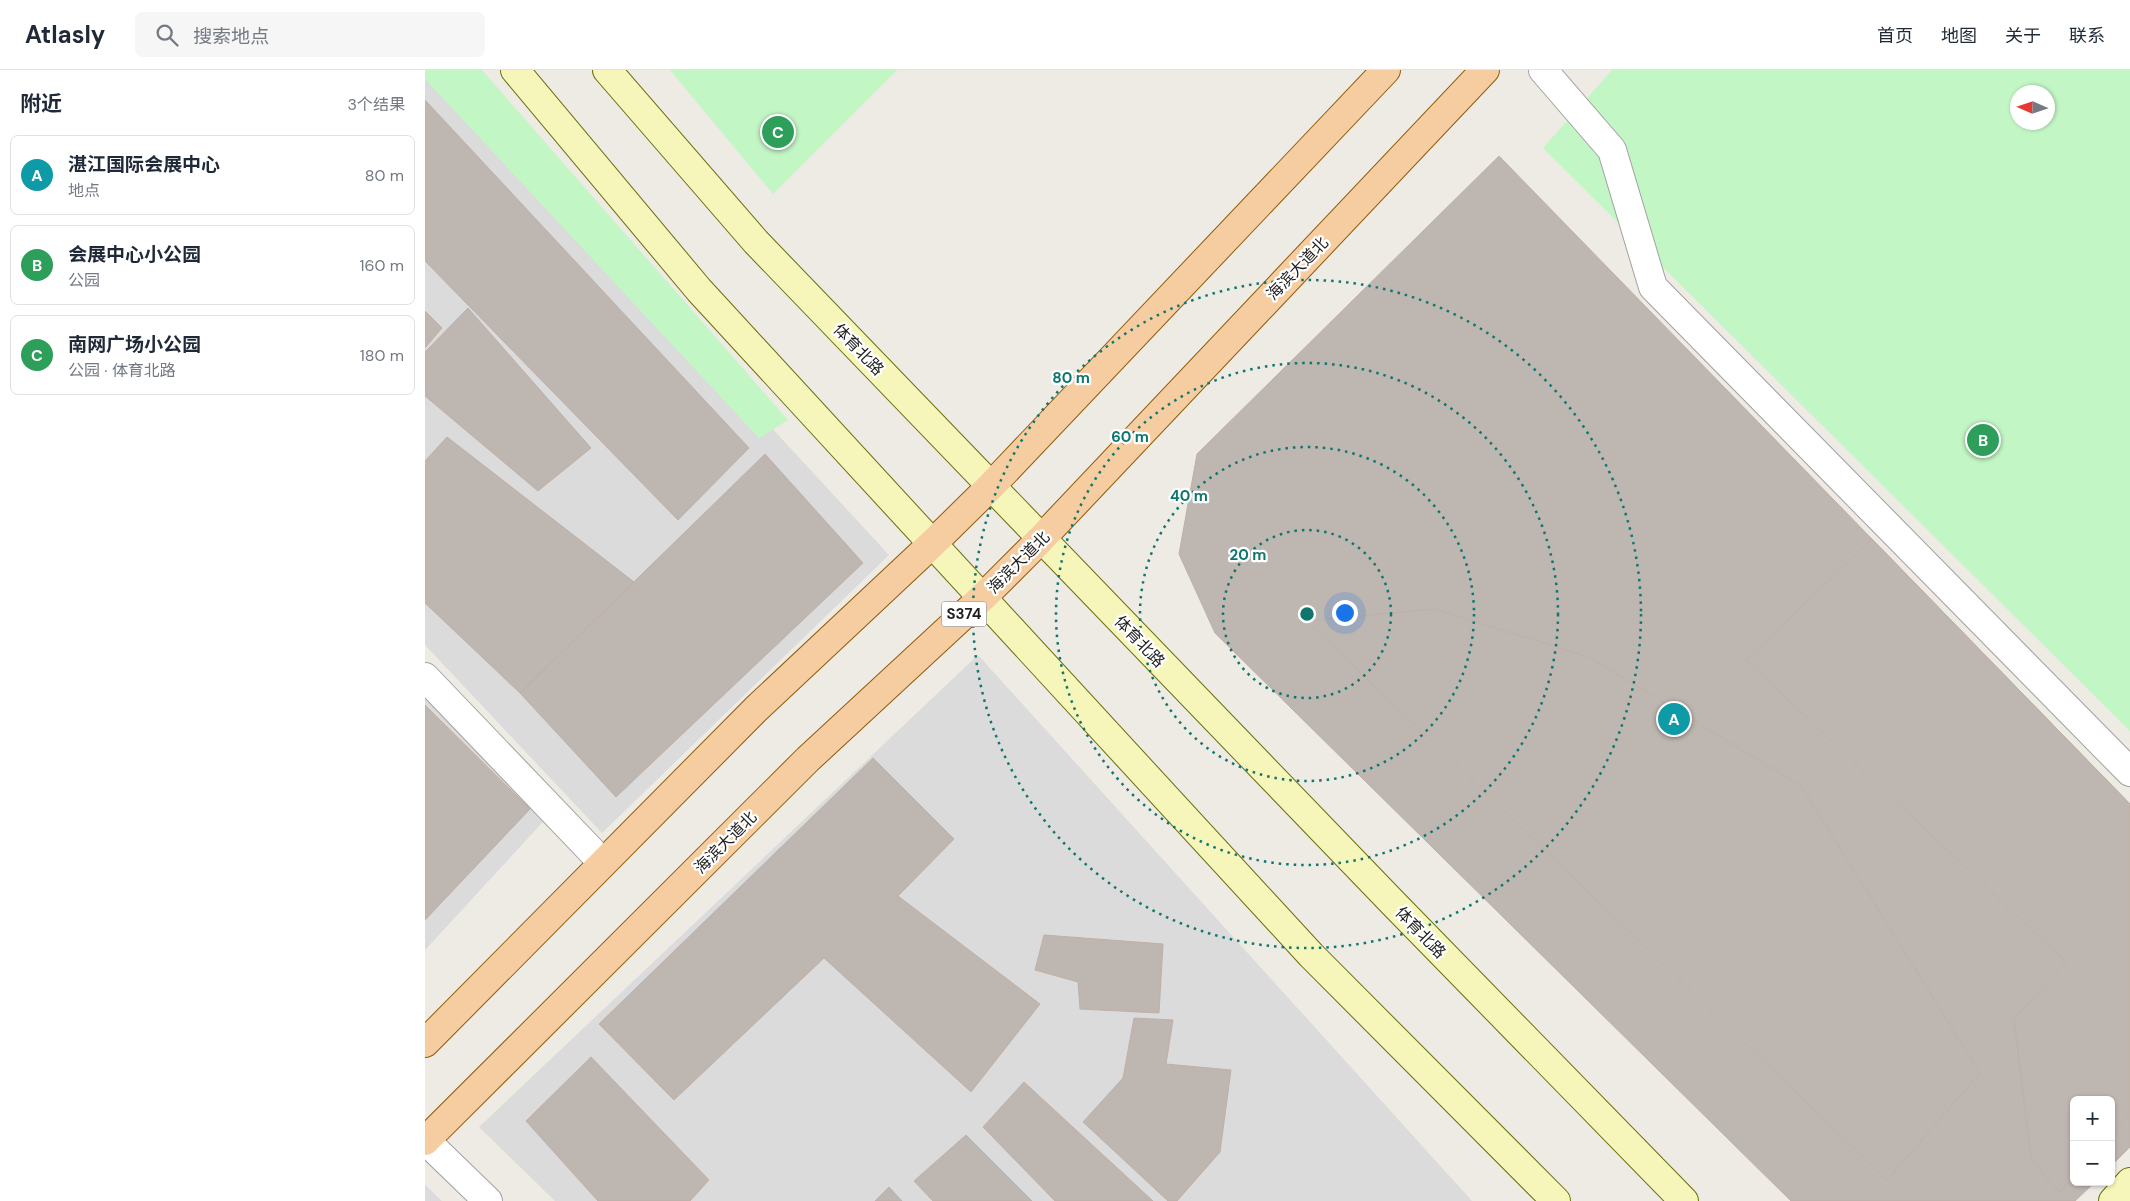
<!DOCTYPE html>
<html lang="zh">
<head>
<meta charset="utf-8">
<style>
  :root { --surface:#fff; --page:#f6f6f7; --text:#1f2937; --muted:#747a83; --line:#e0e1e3; --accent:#d93025 }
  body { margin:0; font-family:"DM Sans","Noto Sans SC",sans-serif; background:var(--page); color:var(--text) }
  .controls { position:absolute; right:15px; bottom:15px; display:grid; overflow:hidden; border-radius:8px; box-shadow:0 1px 4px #0004 }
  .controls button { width:45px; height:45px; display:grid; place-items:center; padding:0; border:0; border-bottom:1px solid var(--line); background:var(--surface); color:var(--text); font:25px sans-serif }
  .compass { position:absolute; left:1585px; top:15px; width:45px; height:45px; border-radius:50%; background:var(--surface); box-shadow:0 1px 4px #0004; rotate:273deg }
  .you { position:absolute; left:919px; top:542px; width:18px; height:18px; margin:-12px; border:4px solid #fff; border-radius:50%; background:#1a73e8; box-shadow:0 0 0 8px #1a73e833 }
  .badge { display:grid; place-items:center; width:32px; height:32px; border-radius:50%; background:var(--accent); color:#fff; font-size:16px; font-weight:700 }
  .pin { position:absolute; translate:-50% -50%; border:2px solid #fff; box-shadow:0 1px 5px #0006 }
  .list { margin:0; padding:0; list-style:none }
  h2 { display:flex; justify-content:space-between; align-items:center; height:65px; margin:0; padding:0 20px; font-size:21px }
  h2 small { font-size:16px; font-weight:400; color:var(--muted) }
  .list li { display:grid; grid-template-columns:32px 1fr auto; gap:15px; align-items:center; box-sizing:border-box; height:80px; margin:0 10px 10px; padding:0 10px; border:1px solid var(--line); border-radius:8px }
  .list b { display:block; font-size:19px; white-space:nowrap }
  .list p { margin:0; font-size:16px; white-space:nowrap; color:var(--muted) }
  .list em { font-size:16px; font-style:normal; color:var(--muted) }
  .icon { flex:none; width:28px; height:28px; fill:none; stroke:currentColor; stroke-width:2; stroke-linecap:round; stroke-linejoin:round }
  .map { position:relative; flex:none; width:1705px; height:1131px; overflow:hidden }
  header { display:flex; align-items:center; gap:30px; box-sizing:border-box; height:70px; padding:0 25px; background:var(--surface); border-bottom:1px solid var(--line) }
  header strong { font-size:24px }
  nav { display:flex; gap:28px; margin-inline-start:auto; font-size:18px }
  .search { width:350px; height:45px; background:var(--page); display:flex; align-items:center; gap:12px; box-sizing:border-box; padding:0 18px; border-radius:8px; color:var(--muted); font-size:19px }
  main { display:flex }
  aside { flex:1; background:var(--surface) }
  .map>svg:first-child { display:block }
</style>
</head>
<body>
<header>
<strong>Atlasly</strong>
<div class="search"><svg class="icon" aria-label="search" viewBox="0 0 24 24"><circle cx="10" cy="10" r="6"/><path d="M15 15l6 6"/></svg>搜索地点</div>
<nav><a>首页</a><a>地图</a><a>关于</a><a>联系</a></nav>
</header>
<main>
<aside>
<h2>附近<small>3个结果</small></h2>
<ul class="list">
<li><span class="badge" style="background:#0f9aa8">A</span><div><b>湛江国际会展中心</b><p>地点</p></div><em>80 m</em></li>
<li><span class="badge" style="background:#2e9e5b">B</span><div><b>会展中心小公园</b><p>公园</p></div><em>160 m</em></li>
<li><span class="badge" style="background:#2e9e5b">C</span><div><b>南网广场小公园</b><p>公园 · 体育北路</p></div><em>180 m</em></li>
</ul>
</aside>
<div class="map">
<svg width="1705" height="1131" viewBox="0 0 1705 1131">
  <rect width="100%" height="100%" fill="#eeeae4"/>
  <path fill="#dcdbdb" d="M0,0h16l448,485 -287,278 -177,-188z
    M553,585l494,546h-917l-76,-74z
    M0,614l128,127 -128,139z
    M0,1115l17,16h-17z"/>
  <path fill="#c3f6c5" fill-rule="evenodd" d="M0,0h57l306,350 -29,18 -334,-359z
    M245,0h227l-124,124z
    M1187,0h518v661l-587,-583zM1592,22h30v30h-30z"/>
  <path fill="#beb6b1" stroke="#bfb0a7" d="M0,30l324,348 -71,72 -253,-259z
    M1074,86l631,648v343l-19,19v-66h-37v82h21l-20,19h-284l-576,-568 -36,-79 18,-100z
    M43,238l123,140 -53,43 -113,-95v-44z
    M0,241l17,17 -17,20z
    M22,367l187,145 -114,111 -95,-90v-142z
    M340,384l98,109 -247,234 -96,-104z
    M1447,469l258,265v310l-19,20v-34h-37v76l-15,16 -28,-33 -17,-140 52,-57 -320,-302z
    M1010,539l154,48 212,129 179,287 -93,107 -580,-559z
    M0,635l105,104 -105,111z
    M448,688l81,81 -56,57 142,108 -69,88 -147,-134 -150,142 -75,-76z
    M619,865l119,9 -4,69 -79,-4 -2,-27 -43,-12z
    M709,948l39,2 -7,44 65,6 -11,82 -43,49h-9l-85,-79 40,-44z
    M166,987l118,123 -19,21h-92l-72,-80z
    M599,1012l129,119h-98l-72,-74z
    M541,1065l66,66h-99l-19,-20z
    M464,1117l13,14h-27z"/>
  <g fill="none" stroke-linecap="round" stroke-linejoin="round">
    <g stroke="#a2a2a2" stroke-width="30">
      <path id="street" d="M1118,0l69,80 41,137 477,485
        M0,607l178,186
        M0,1070l63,61"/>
    </g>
    <g stroke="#686e0b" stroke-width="30">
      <path id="secondary" d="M90,0l184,220 612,665 245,246
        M182,0l149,172 637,661 291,298
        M1688,1131l17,-19"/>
    </g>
    <g stroke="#8f5b09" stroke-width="30">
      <path id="primary" d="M0,973l331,-334 177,-166 58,-57 395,-416
        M0,1071l383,-382 175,-162 58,-58 444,-469"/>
    </g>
    <use href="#street" stroke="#fff" stroke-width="28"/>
    <use href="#secondary" stroke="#f6f6bb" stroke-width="28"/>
    <use href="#primary" stroke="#f6cda1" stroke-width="28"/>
  </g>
  <g fill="none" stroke="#0f766e" stroke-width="2.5" stroke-dasharray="2.5 5">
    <circle cx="882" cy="544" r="84"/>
    <circle cx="882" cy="544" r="167"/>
    <circle cx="882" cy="544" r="251"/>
    <circle cx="882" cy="544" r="334"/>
  </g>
  <g text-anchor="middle" stroke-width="4.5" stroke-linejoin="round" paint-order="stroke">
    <rect fill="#fff" stroke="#626262" stroke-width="1" x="516.5" y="531.5" width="45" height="25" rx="4"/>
    <g font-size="15" font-weight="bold" fill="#1e1e1e">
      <text x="539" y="549">S374</text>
    </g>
    <g font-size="16" fill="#1e1e1e" stroke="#fff">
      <text transform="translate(872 198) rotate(-46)" y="6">海滨大道北</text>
      <text transform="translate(434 279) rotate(46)" y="6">体育北路</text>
      <text transform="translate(593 492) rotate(-45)" y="6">海滨大道北</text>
      <text transform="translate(715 571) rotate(46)" y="6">体育北路</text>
      <text transform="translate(300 772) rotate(-45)" y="6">海滨大道北</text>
      <text transform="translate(996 862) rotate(46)" y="6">体育北路</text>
    </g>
  </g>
  <circle cx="882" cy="544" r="8" fill="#0f766e" stroke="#fff" stroke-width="2.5"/>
  <g font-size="15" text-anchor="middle" font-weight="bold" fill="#0f766e" stroke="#fff" stroke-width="4.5" stroke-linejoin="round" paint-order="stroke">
    <text x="646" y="313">80 m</text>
    <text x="705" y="372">60 m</text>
    <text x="764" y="431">40 m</text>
    <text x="823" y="490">20 m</text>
  </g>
</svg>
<div class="controls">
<button>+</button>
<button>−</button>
</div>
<svg class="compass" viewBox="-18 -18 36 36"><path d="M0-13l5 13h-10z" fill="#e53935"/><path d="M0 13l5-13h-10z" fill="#747a83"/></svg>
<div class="you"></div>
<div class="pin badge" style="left:1249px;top:649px;background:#0f9aa8">A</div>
<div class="pin badge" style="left:1558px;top:370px;background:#2e9e5b">B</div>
<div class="pin badge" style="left:353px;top:62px;background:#2e9e5b">C</div>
</div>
</main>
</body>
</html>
